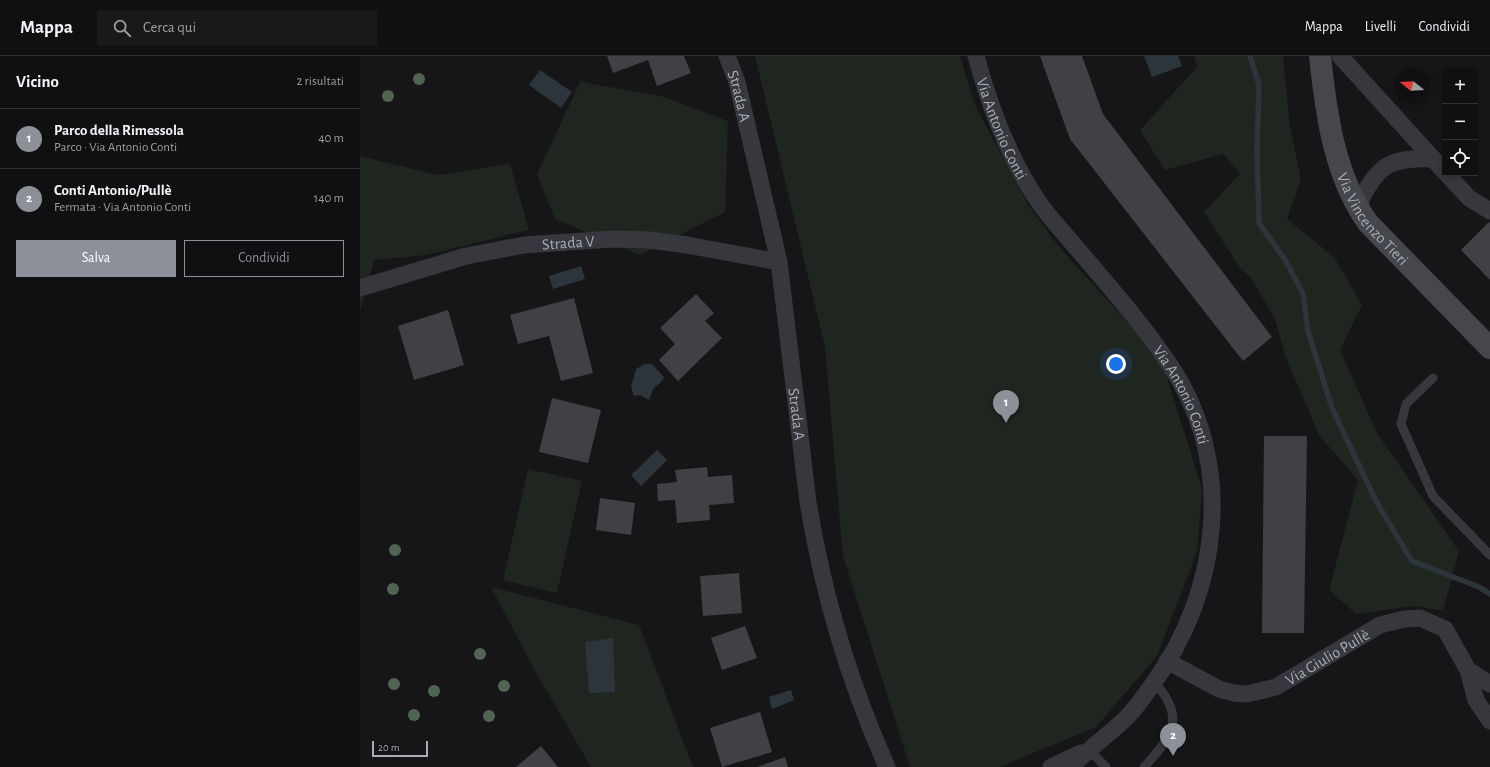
<!DOCTYPE html>
<html lang="it">
<head>
<meta charset="utf-8">
<style>
  :root { --surface:#101012; --page:#19191b; --text:#f1f3f6; --muted:#9c9d9f; --line:#303032; --accent:#8c9099 }
  body { margin:0; font-family:"Alegreya Sans",sans-serif; background:var(--page); color:var(--text) }
  .controls { position:absolute; right:12px; top:12px; display:grid; overflow:hidden; border-radius:0px; box-shadow:0 2px 6px #0003 }
  .controls button { width:36px; height:36px; display:grid; place-items:center; padding:0; border:0; border-bottom:1px solid var(--line); background:var(--surface); color:var(--text); font:20px sans-serif }
  .compass { position:absolute; left:1034px; top:12px; width:36px; height:36px; border-radius:50%; background:var(--surface); box-shadow:0 2px 6px #0003; rotate:288deg }
  .scale { position:absolute; left:12px; bottom:10px; width:56px; box-sizing:border-box; padding-left:4px; border:2px solid #a8adb8; border-top:0; font-size:11px; line-height:14px; white-space:nowrap; color:#a8adb8; -webkit-text-stroke:3px #111113; paint-order:stroke }
  .you { position:absolute; left:756px; top:308px; width:14px; height:14px; margin:-10px; border:3px solid #fff; border-radius:50%; background:#1a73e8; box-shadow:0 0 0 6px #1a73e833 }
  .badge { display:grid; place-items:center; width:26px; height:26px; border-radius:50%; background:var(--accent); color:#fff; font-size:13px; font-weight:700 }
  .pin { position:absolute; translate:-50% -33px; filter:drop-shadow(0 1px 2px #0008) }
  .pin::after { content:''; position:absolute; top:21px; width:14px; height:12px; background:inherit; clip-path:polygon(0 0,100% 0,50% 100%) }
  .list { margin:0; padding:0; list-style:none }
  h2 { display:flex; justify-content:space-between; align-items:center; height:52px; margin:0; padding:0 16px; font-size:17px }
  h2 small { font-size:13px; font-weight:400; color:var(--muted) }
  .list li { display:grid; grid-template-columns:26px 1fr auto; gap:12px; align-items:center; box-sizing:border-box; height:60px; padding:0 16px; border-top:1px solid var(--line) }
  .list b { display:block; font-size:15px; white-space:nowrap }
  .list p { margin:0; font-size:13px; white-space:nowrap; color:var(--muted) }
  .list em { font-size:13px; font-style:normal; color:var(--muted) }
  .actions { display:flex; gap:8px; padding:12px 16px }
  .actions a { flex:1; padding:9px 0; border:1px solid var(--accent); border-radius:0px; text-align:center; font-size:14px; color:var(--accent) }
  .actions .main { background:var(--accent); color:#fff }
  .icon { flex:none; width:22px; height:22px; fill:none; stroke:currentColor; stroke-width:2; stroke-linecap:round; stroke-linejoin:round }
  .map { position:relative; flex:none; width:1130px; height:711px; overflow:hidden }
  header { display:flex; align-items:center; gap:24px; box-sizing:border-box; height:56px; padding:0 20px; background:var(--surface); border-bottom:1px solid var(--line) }
  header strong { font-size:19px }
  nav { display:flex; gap:22px; margin-inline-start:auto; font-size:14px }
  .search { width:280px; height:36px; background:var(--page); display:flex; align-items:center; gap:10px; box-sizing:border-box; padding:0 14px; border-radius:0px; color:var(--muted); font-size:15px }
  main { display:flex }
  aside { flex:1; background:var(--surface) }
  .map>svg:first-child { display:block }
</style>
</head>
<body>
<header>
<strong>Mappa</strong>
<div class="search"><svg class="icon" aria-label="search" viewBox="0 0 24 24"><circle cx="10" cy="10" r="6"/><path d="M15 15l6 6"/></svg>Cerca qui</div>
<nav><a>Mappa</a><a>Livelli</a><a>Condividi</a></nav>
</header>
<main>
<aside>
<h2>Vicino<small>2 risultati</small></h2>
<ul class="list">
<li><span class="badge">1</span><div><b>Parco della Rimessola</b><p>Parco · Via Antonio Conti</p></div><em>40 m</em></li>
<li><span class="badge">2</span><div><b>Conti Antonio/Pullè</b><p>Fermata · Via Antonio Conti</p></div><em>140 m</em></li>
</ul>
<div class="actions"><a class="main">Salva</a><a>Condividi</a></div>
</aside>
<div class="map">
<svg width="1130" height="711" viewBox="0 0 1130 711">
  <rect width="100%" height="100%" fill="#161618"/>
  <path fill="#1e261f" d="M395,0h205l15,49 53,100 31,42 102,112 41,129 -5,64 -40,104 -61,71 -96,40h-90l-67,-211 -18,-209z
    M834,0h89l7,71 11,52 -14,40 47,38 28,48 -22,45 37,83 82,118 -16,60 -29,-5 -58,8 -27,-24 29,-110 -39,-45 -34,-80 -10,-36 -24,-41 -11,-10 -36,-56 36,-38 -17,-20 -58,16 -25,-40 57,-63z
    M221,24l6,3 74,13 67,25 -3,91 -85,43 -85,-36 -18,-45z
    M0,100l77,19 73,-11 19,66 -103,25 -52,5 -14,51z
    M168,413l54,12 -25,112 -54,-13z
    M131,531l148,38 54,142h-102l-56,-96z"/>
  <path fill="#2c353c" d="M784,0h34l4,10 -30,11z
    M180,14l32,22 -11,16 -32,-23z
    M221,210l4,13 -32,10 -4,-13z
    M285,308h7l12,13 -2,4 -9,8 -4,11 -9,-5 -6,1 -3,-10 5,-17z
    M297,394l10,10 -26,26 -10,-11z
    M253,582l2,54 -26,1 -4,-51z
    M431,634l3,10 -22,9 -3,-12z"/>
  <g fill="none" stroke-linecap="round" stroke-linejoin="round">
    <path stroke="#2c353c" stroke-width="5.5" d="M890,0l9,29 -2,65 2,73 27,38 17,33 5,37 24,77 44,93 36,60 67,26 11,7"/>
  </g>
  <path fill="#404145" d="M247,0h77l7,17 -34,13 -9,-26 -35,13z
    M680,0h42l21,58 169,223 -29,24 -173,-222z
    M1129,166l1,1v57l-29,-30z
    M336,238l18,19 -9,8 17,17 -44,43 -19,-21 16,-16 -15,-16z
    M214,242l19,75 -32,8 -12,-45 -31,8 -8,-29z
    M88,254l16,55 -50,15 -16,-54z
    M192,342l49,12 -13,53 -49,-11z
    M904,380h43l-3,197h-42z
    M347,411l1,10 24,-2 2,28 -25,2 1,15 -33,3 -2,-23 -17,1 -1,-17 20,-2 -2,-12z
    M240,442l35,5 -4,32 -35,-5z
    M379,517l3,40 -39,3 -3,-40z
    M385,570l12,32 -35,12 -11,-32z
    M400,656l12,40 -50,15 -12,-39z
    M181,690l17,21h-42z
    M425,701l3,10h-31z"/>
  <g fill="none" stroke-linecap="round" stroke-linejoin="round">
    <path stroke="#37383d" stroke-width="9" d="M1073,322l-27,26 -5,20 32,72 57,59
      M728,693l18,18
      M784,711c28,-30 43,-50 10,-85"/>
    <g stroke="#37383d" stroke-width="17">
      <path id="s1" d="M367,0l10,26 42,180 29,240c15,92 41,180 79,265"/>
      <path id="s2" d="M616,0c14,52 33,103 64,148 10,14 23,28 34,41 33,39 68,78 96,120 66,99 50,226 -17,319 -9,12 -18,26 -29,36 -18,17 -36,29 -53,47"/>
      <path d="M980,0l105,116"/>
      <path d="M1086,117l23,25 21,13"/>
      <path d="M998,150c19,-40 30,-49 75,-47"/>
      <path id="s3" d="M0,232l106,-32 58,-11 89,-6 37,1 37,5 92,17"/>
      <path id="s4" d="M807,605l52,28 15,4 13,1 29,-7 104,-62 24,-6 16,-1 25,11 23,41 8,30 14,21"/>
      <path d="M1108,614l22,14"/>
      <path d="M691,711l30,-14"/>
    </g>
    <path stroke="#45474d" stroke-width="22" id="s5" d="M960,0c6,57 14,119 48,167l122,125"/>
  </g>
  <g fill="#506452">
    <circle cx="59" cy="23" r="6"/>
    <circle cx="28" cy="40" r="6"/>
    <circle cx="35" cy="494" r="6"/>
    <circle cx="33" cy="533" r="6"/>
    <circle cx="120" cy="598" r="6"/>
    <circle cx="34" cy="628" r="6"/>
    <circle cx="144" cy="630" r="6"/>
    <circle cx="74" cy="635" r="6"/>
    <circle cx="54" cy="659" r="6"/>
    <circle cx="129" cy="660" r="6"/>
  </g>
  <g text-anchor="middle" stroke-width="4" stroke-linejoin="round" paint-order="stroke">
    <g font-size="16" fill="#a8adb8" stroke="#111113">
      <text dy="6" stroke="none"><textPath href="#s1" startOffset="42">Strada A</textPath></text>
      <text dy="6" stroke="none"><textPath href="#s2" startOffset="77">Via Antonio Conti</textPath></text>
      <text dy="6" stroke="none"><textPath href="#s5" startOffset="175">Via Vincenzo Tieri</textPath></text>
      <text dy="6" stroke="none"><textPath href="#s3" startOffset="214">Strada V</textPath></text>
      <text dy="6" stroke="none"><textPath href="#s2" startOffset="401">Via Antonio Conti</textPath></text>
      <text dy="6" stroke="none"><textPath href="#s1" startOffset="366">Strada A</textPath></text>
      <text dy="6" stroke="none"><textPath href="#s4" startOffset="177">Via Giulio Pullè</textPath></text>
    </g>
  </g>
</svg>
<div class="controls">
<button>+</button>
<button>−</button>
<button><svg class="icon" aria-label="locate" viewBox="0 0 24 24"><circle cx="12" cy="12" r="6"/><path d="M12 2v4M12 18v4M2 12h4M18 12h4"/></svg></button>
</div>
<svg class="compass" viewBox="-18 -18 36 36"><path d="M0-13l5 13h-10z" fill="#e53935"/><path d="M0 13l5-13h-10z" fill="#9c9d9f"/></svg>
<div class="scale">20 m</div>
<div class="you"></div>
<div class="pin badge" style="left:646px;top:367px">1</div>
<div class="pin badge" style="left:813px;top:700px">2</div>
</div>
</main>
</body>
</html>
